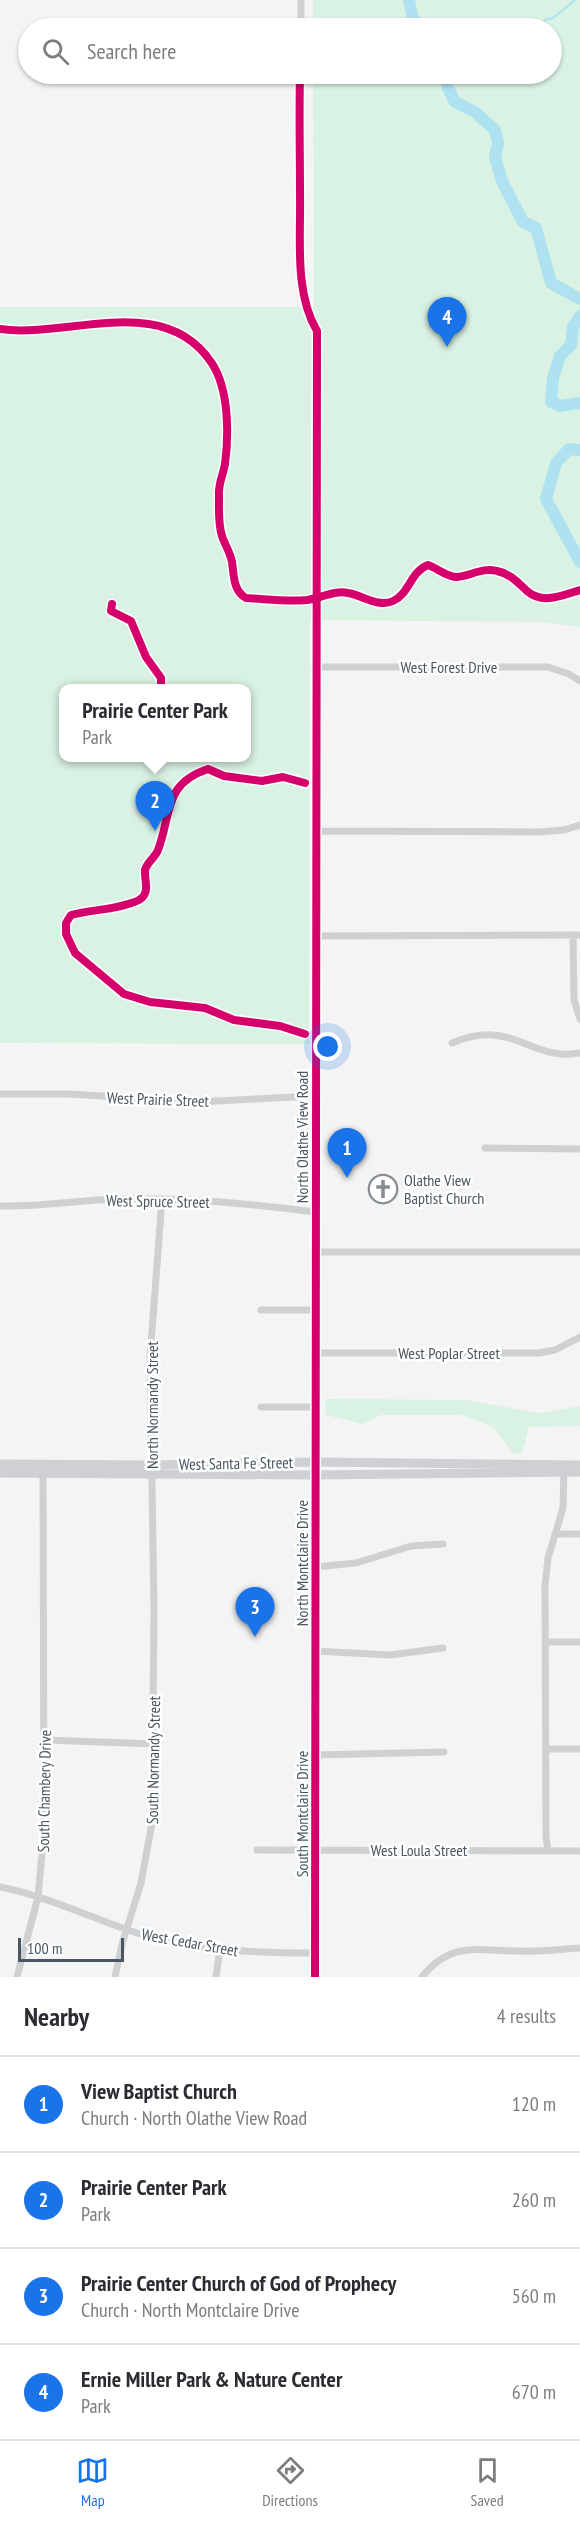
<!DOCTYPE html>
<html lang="en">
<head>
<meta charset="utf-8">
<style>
  :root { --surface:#fff; --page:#f2f2f3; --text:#2b2b33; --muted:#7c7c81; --line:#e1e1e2; --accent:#1a73e8 }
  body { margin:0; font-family:"PT Sans Narrow",sans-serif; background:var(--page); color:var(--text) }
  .scale { position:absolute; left:18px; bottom:15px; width:106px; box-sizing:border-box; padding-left:6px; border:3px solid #4a5661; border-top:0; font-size:16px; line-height:21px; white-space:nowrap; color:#4a5661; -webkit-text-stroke:4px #fff; paint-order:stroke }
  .you { position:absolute; left:328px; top:1047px; width:21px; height:21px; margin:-15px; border:4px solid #fff; border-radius:50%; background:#1a73e8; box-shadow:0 0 0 9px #1a73e833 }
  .badge { display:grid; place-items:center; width:39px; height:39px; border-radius:50%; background:var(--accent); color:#fff; font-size:20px; font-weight:700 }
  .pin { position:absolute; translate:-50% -50px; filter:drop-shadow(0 2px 3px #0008) }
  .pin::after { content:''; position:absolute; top:32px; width:21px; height:18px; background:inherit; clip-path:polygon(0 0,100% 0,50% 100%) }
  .popup { position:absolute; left:59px; top:684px; width:192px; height:78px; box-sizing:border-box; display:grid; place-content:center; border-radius:12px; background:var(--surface); filter:drop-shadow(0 2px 4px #0005); font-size:20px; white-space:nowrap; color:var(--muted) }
  .popup b { font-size:22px; color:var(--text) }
  .popup::after { content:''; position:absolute; left:50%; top:100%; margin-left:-12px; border:12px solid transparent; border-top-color:var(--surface) }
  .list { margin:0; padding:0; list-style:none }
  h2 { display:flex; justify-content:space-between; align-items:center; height:78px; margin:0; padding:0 24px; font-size:26px }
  h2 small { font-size:20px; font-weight:400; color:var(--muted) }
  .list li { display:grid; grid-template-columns:39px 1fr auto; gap:18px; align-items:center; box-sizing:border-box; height:96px; padding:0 24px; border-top:2px solid var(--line) }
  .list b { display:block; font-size:22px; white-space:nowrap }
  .list p { margin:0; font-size:20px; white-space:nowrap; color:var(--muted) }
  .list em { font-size:20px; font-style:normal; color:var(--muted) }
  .icon { flex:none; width:33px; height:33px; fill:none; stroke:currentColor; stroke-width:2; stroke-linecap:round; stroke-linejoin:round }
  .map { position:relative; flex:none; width:580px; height:1977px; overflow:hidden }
  .search { position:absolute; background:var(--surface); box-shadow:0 2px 4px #0004; left:18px; right:18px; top:18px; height:66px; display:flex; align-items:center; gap:15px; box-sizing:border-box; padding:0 21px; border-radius:33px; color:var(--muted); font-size:22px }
  .sheet { height:462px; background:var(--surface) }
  nav { display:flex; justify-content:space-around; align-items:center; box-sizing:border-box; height:84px; border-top:2px solid var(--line); background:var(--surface); font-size:16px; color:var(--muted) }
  nav a { display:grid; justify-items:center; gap:3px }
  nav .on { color:var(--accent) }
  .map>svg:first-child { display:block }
</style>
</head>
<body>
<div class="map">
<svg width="580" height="1977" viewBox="0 0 580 1977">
  <rect width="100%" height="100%" fill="#f4f4f4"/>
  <path fill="#d9f2e3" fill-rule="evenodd" d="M313,0h267v627l-37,-5 -233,-2 -1,424 -309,-1v-736h314l-1,-233h239v-46h-239zM63,688h183v70h-183z
    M325,1399l141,1 73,13 41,-7v20l-51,1 -7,26 -8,1 -21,-27 -31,-12h-81l-19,9 -36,-9z"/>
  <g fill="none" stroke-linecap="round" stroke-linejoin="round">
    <path stroke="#aee2f0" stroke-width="2" d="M535,27l3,1
      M540,28l5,-8 8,-2 22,-18
      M579,297l1,-2"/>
    <path stroke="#aee2f0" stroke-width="12" d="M409,0l3,15 7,13
      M446,74l2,14 7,14 20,10 20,18 3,13 -3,14 7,24 21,41 13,6 15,55 29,16
      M580,316l-7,11 -2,18 -11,11 -7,22 -2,24 9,4 20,-3
      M580,450l-11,-1 -13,14 -10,36 34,63"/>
    <path stroke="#ced0d2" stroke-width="7" d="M301,0v28
      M300,74c-1,40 0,80 0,120 1,44 -6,98 17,137l-2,1646
      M314,667h234l21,7 11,7
      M316,831l223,1 25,-2 16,-5
      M573,935l1,65 6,19
      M315,936l265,-1
      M452,1043c62,-26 77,19 128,10
      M0,1094h70l127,8 118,-6
      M485,1148l95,1
      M0,1206c40,1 79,-6 119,-7 66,-2 131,5 196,13
      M315,1252h265
      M261,1310h54
      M315,1353h224l16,-3 25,-13
      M261,1407h54
      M555,1534h25
      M315,1567l41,-4 55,-17 32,-2
      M545,1642h35
      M315,1651l75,4 53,-7
      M45,1740l109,4
      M546,1749h34
      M315,1755l129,-3
      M257,1850l323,1
      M548,1851l-2,-14 -1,-251 3,-28 15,-50 1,-41
      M0,1887c50,10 95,33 143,48 56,16 115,18 172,18
      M17,1977l21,-80 6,-65 -1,-362
      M115,1977l7,-33 19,-61 11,-60 2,-213 -4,-253 12,-158
      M216,1977l4,-28
      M422,1977c29,-37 57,-26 97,-26 21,1 41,-2 61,-3"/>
    <path stroke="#ced0d4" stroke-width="9" d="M0,1464l153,1 162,-3 265,3
      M0,1473l315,2 265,-3"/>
    <g stroke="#fff" stroke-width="11">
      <path id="cycleway" d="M300,74c-1,40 0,80 0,120 1,44 -6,98 17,137l-2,1646
        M0,329c66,10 163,-38 211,33 18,26 18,71 14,102 -2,11 -7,21 -6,31 0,13 -1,29 3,41 3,9 8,16 10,26 2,13 1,29 14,36 20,1 41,4 61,2 14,-2 27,-10 41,-7 14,2 30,15 45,8 17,-8 17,-29 35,-36 9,3 19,12 29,12 14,-1 25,-10 40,-6 14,3 21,12 30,20 16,14 36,4 53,-1
        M112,604l-1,7 20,10 15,36 15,21v10
        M305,1034l-25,-8 -46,-6 -29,-12 -55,-6 -26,-8 -49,-41 -9,-19v-11l5,-8c22,-6 47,-5 68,-15 12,-7 5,-20 6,-30 2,-8 10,-12 13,-20 14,-37 5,-66 50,-81l16,7 38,5 21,-4 22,6"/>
    </g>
    <use href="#cycleway" stroke="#d6006c" stroke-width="8"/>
  </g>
  <defs>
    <g id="church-ring" transform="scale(1.5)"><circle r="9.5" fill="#fff" stroke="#868d94" stroke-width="1.5"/><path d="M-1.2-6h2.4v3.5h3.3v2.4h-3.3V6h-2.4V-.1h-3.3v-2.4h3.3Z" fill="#868d94"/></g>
  </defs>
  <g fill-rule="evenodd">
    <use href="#church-ring" x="383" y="1189"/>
  </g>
  <g text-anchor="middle" stroke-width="5" stroke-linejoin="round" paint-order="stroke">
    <g font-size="16" fill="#4a5661" stroke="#fff">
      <text x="449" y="673">West Forest Drive</text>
      <text transform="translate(158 1099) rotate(2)" y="6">West Prairie Street</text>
      <text transform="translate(302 1137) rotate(-90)" y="6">North Olathe View Road</text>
      <text transform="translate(158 1201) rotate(1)" y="6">West Spruce Street</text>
      <text x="449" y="1359">West Poplar Street</text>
      <text transform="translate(152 1405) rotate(-90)" y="6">North Normandy Street</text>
      <text transform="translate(236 1463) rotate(-1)" y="6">West Santa Fe Street</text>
      <text transform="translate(302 1563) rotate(-90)" y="6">North Montclaire Drive</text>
      <text transform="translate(153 1760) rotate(-89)" y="6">South Normandy Street</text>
      <text transform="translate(44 1791) rotate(-89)" y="6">South Chambery Drive</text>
      <text transform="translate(302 1814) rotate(-90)" y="6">South Montclaire Drive</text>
      <text x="419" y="1856">West Loula Street</text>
      <text transform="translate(190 1942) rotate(10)" y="6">West Cedar Street</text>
    </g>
    <g font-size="16" fill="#4a5661" stroke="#fff" text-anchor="start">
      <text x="404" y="1186">Olathe View<tspan x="404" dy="18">Baptist Church</tspan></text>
    </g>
  </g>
</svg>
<div class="scale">100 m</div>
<div class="you"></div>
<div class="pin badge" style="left:347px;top:1178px">1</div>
<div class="pin badge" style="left:155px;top:831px">2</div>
<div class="popup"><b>Prairie Center Park</b>Park</div>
<div class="pin badge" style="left:255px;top:1637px">3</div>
<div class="pin badge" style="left:447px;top:347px">4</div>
<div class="search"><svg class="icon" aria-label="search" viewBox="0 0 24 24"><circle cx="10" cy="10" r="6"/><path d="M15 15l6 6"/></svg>Search here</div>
</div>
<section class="sheet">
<h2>Nearby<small>4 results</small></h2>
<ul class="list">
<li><span class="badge">1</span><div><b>View Baptist Church</b><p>Church · North Olathe View Road</p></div><em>120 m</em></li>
<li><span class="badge">2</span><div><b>Prairie Center Park</b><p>Park</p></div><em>260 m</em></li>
<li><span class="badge">3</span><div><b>Prairie Center Church of God of Prophecy</b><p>Church · North Montclaire Drive</p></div><em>560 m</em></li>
<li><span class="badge">4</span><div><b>Ernie Miller Park &amp; Nature Center</b><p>Park</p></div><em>670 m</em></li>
</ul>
</section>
<nav>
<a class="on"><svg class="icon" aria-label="map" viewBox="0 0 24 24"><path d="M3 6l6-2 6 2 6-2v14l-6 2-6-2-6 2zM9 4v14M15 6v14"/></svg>Map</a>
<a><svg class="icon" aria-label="directions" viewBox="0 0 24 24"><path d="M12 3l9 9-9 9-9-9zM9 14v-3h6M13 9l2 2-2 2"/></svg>Directions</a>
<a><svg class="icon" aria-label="saved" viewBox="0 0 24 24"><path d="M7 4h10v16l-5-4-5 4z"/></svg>Saved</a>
</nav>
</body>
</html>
